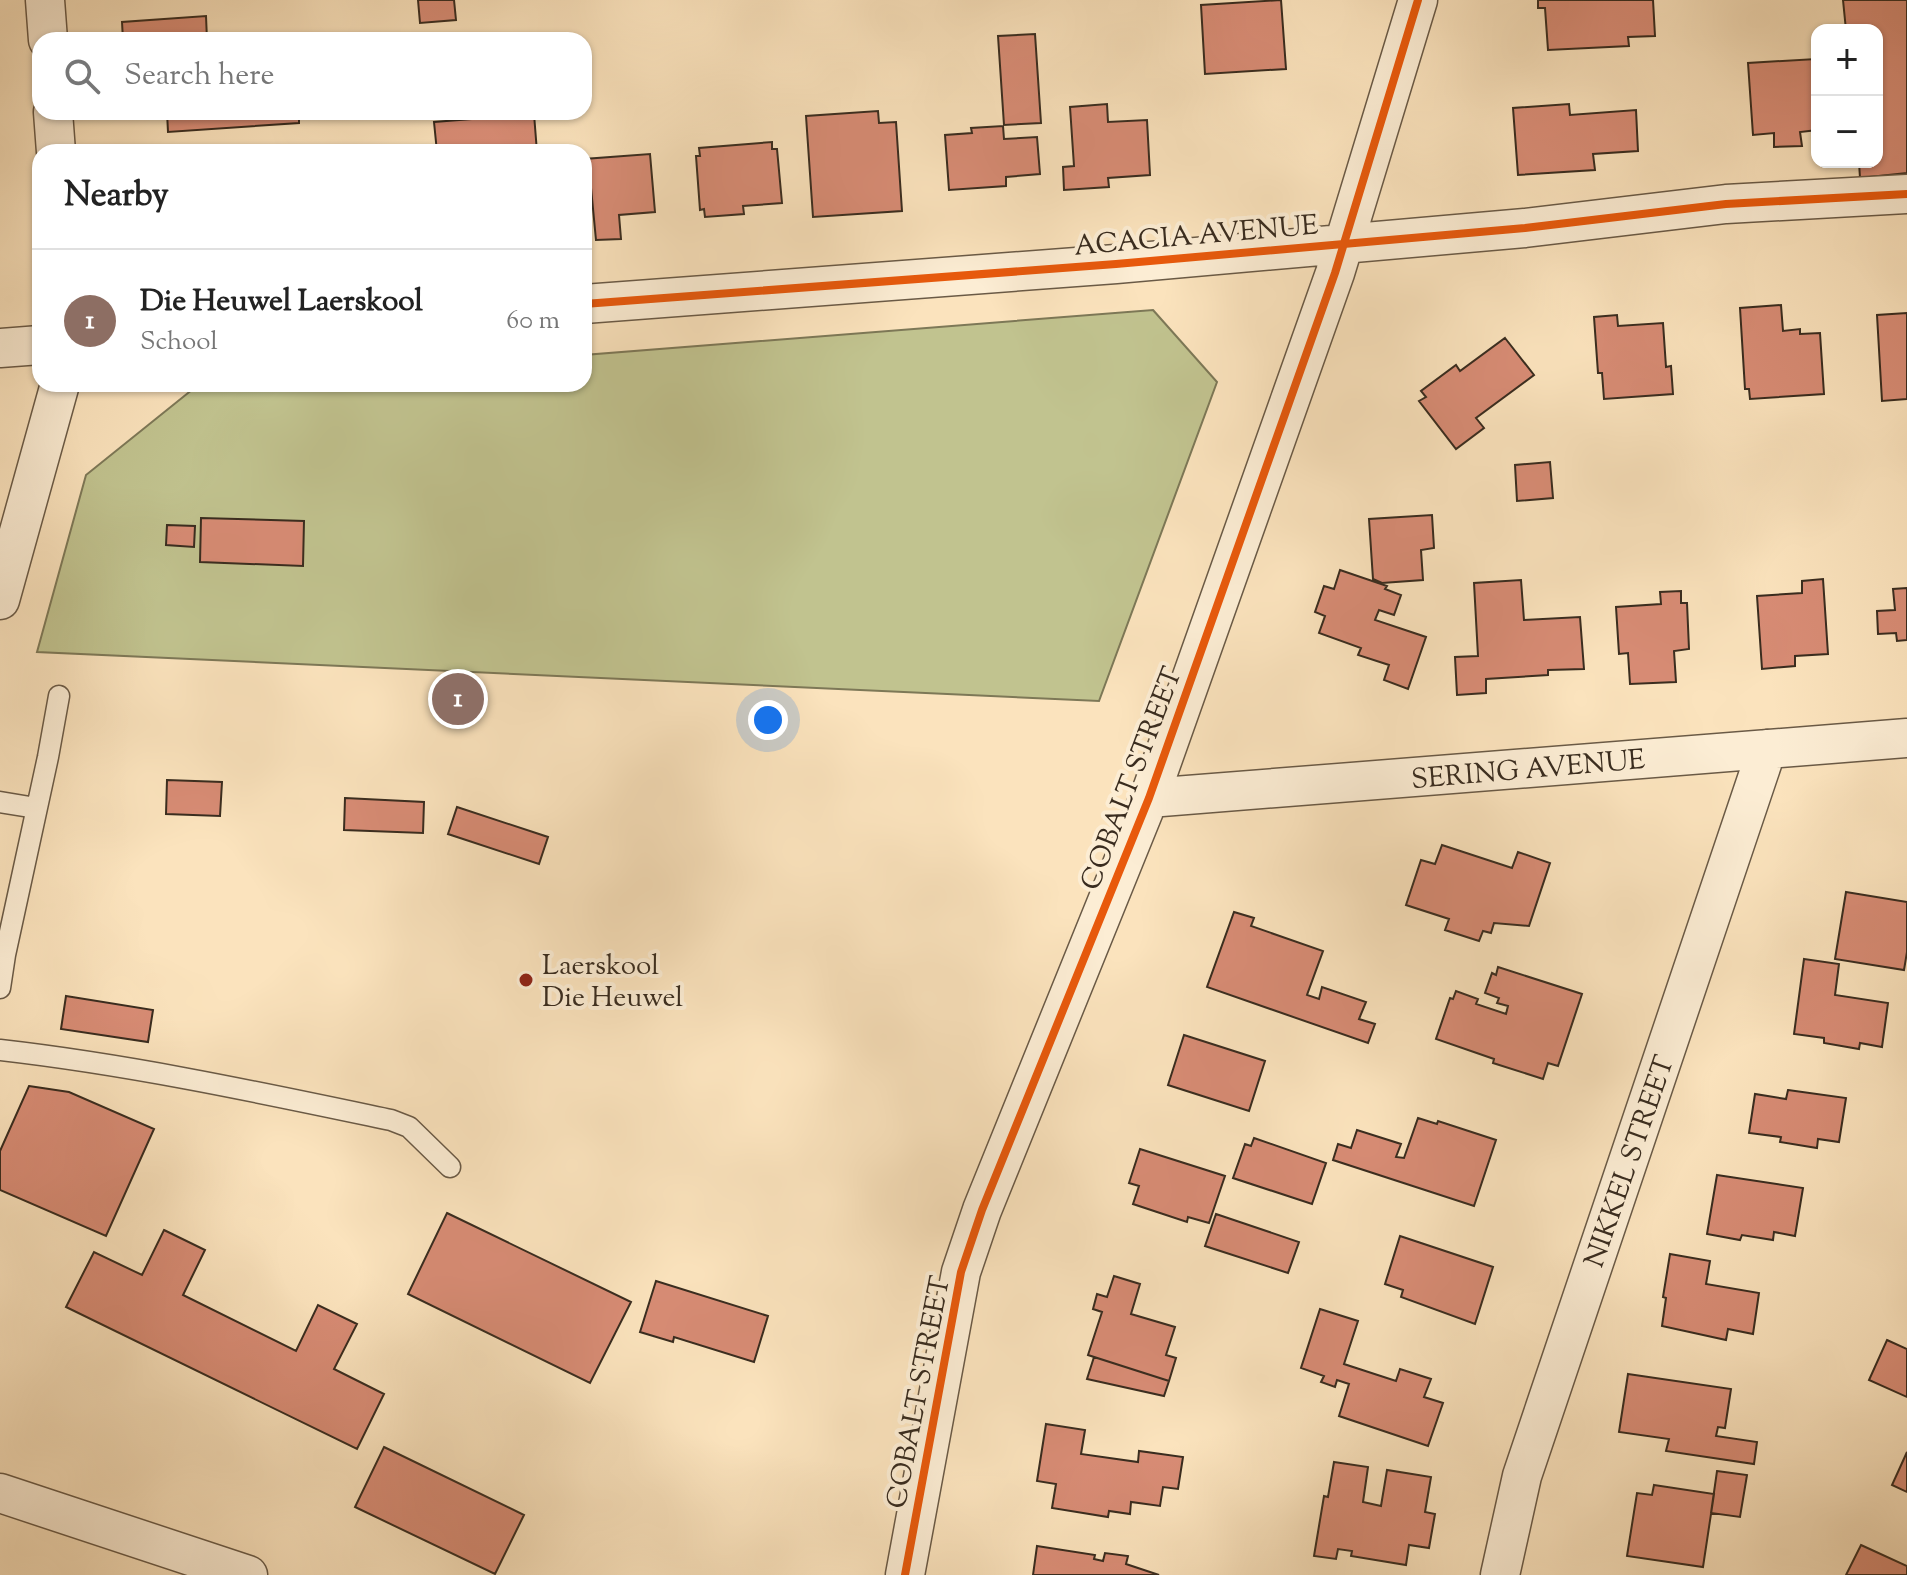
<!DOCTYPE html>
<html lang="en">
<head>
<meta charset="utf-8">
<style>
  :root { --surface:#fff; --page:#f2f2f2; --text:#222; --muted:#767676; --line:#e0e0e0; --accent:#ea580c }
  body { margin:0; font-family:"Sorts Mill Goudy",serif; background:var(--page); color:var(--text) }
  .controls { position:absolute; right:24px; top:24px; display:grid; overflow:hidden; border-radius:16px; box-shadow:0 2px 6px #0004 }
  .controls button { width:72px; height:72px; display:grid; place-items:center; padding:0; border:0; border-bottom:2px solid var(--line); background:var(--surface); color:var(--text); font:40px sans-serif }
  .you { position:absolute; left:768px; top:720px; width:28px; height:28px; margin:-20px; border:6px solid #fff; border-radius:50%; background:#1a73e8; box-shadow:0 0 0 12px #1a73e833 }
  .badge { display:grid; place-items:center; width:52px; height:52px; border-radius:50%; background:var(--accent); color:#fff; font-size:26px; font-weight:700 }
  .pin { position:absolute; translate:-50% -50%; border:4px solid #fff; box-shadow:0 2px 8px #0006 }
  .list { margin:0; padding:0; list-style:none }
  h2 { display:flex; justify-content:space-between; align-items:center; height:104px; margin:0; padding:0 32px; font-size:34px }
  h2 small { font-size:26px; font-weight:400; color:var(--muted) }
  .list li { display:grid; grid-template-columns:52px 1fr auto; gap:24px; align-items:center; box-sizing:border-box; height:144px; padding:0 32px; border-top:2px solid var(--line) }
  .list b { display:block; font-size:30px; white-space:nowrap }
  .list p { margin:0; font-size:26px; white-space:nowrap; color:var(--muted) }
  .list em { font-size:26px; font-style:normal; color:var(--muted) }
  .icon { flex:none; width:44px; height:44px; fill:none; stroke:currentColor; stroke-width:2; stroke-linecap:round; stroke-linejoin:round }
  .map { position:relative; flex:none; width:1907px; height:1575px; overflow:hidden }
  .search { position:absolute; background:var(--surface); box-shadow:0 2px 6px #0004; left:32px; top:32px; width:560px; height:88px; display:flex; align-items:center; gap:20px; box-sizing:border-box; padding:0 28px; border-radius:24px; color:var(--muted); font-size:30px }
  .panel { position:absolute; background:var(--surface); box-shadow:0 2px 6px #0004; left:32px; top:144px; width:560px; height:248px; border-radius:24px }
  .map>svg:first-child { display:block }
</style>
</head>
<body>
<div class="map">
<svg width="1907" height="1575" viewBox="0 0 1907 1575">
  <rect width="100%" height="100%" fill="#fbe3bd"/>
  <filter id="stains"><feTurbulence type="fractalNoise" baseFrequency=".0025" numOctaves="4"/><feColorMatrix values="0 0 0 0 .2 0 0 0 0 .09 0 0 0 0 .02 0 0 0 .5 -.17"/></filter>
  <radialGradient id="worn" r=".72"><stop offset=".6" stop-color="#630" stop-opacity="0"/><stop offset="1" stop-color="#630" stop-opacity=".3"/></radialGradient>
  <path fill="#c1c38f" stroke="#7d7857" stroke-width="2" d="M1153,310l64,72 -118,319 -1062,-49 49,-177 112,-90 386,-1v-29z"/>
  <path fill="#d88c75" stroke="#392c1f" stroke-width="2" d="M418,0h36l2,20 -36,3z
    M1281,0l5,69 -81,5 -4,-69z
    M1538,0h115l2,36 -27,1 1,9 -81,4 -3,-42h-7z
    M1843,0h64v173l-47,5 -1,-16h18v-132h-31z
    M206,16l1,24h-84l-1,-18z
    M1035,34l6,89 -37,2 -6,-89z
    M1816,59l1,71 -17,2 2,14 -28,1v-14l-21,2 -5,-72z
    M1107,104l1,18 39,-2 3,55 -42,3 1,9 -45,3 -1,-23 11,-1 -4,-59z
    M1569,104l1,11 66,-5 2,41 -45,3 2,16 -77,5 -5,-67z
    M878,111l1,12 17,-1 6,89 -89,6 -7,-101z
    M167,112h132v11l-131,9z
    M534,114l3,38h-100l-3,-30z
    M1003,126l1,13 33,-2 3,37 -34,3v9l-57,4 -4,-55 27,-2 -1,-5z
    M772,142v7h5l5,54 -39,3 1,8 -39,3 -1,-8 -4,1 -4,-54h4l-1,-8z
    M650,154l5,58 -36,3 2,24 -25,1 -5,-52h-7v-29z
    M1781,305l2,26 17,-2v5l20,-1 4,61 -74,5 -1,-10h-4l-5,-81z
    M1907,313v86l-25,2 -5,-86z
    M1617,315l1,11 45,-3 3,44 5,-1 2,28 -69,5 -2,-26h-4l-4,-56z
    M1505,338l29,37 -58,43 8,10 -28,21 -37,-48 7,-4 -5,-6 35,-26 4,6z
    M1550,462l3,36 -36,3 -2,-36z
    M1432,515l2,33 -13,2 2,30 -41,3 -9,-4 -4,-60z
    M201,518l103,3 -1,45 -103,-4z
    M167,525l28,1 -1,21 -28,-2z
    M1340,570l47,16 -2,3 16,6 -7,20 -15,-5 -4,10 51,17 -18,52 -24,-9 5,-15 -31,-10 3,-7 -42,-15 6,-17 -10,-4 9,-26 10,3z
    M1823,579l5,75 -33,2v10l-33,3 -5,-73 45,-3v-12z
    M1521,580l3,40 56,-3 4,52 -36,1v5l-62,4v14l-29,2 -2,-38 23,-1 -4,-73z
    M1907,588v52l-10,1 -1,-8 -18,1 -1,-23 18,-1 -2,-21z
    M1681,591v12h6l2,46 -15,2 2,31 -46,2 -2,-31 -9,1 -3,-47 45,-3 -1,-12z
    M167,780l55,2 -2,34 -54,-2z
    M345,798l79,4 -1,31 -79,-3z
    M457,807l91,30 -9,27 -91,-30z
    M1442,845l70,23 6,-16 32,11 -21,63 -35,-3 -3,10 -8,-2 -4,10 -34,-11 4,-11 -43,-14 15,-45 14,4z
    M1846,892l61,10v50l-3,18 -69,-11z
    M1234,912l20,6 -3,8 72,25 -16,44 12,4 3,-12 44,15 -7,17 16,5 -7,19 -161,-56z
    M1804,959l35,5 -4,31 53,8 -6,44 -22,-4 -1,6 -35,-6v-5l-30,-4z
    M1498,967l84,27 -24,72 -10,-3 -5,16 -50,-16 1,-4 -58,-20 14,-41 3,1 3,-8 22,8 -2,5 30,10 2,-8 -11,-3 2,-5 -14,-5 7,-20 4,2z
    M66,996l87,14 -5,32 -87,-13z
    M1184,1035l81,26 -16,50 -81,-26z
    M29,1086l40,6 85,37 -48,107 -106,-46v-39z
    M1788,1090l58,8 -7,44 -21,-3 -1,9 -37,-6 1,-5 -32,-4 6,-39 31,5z
    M1418,1118l19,6 1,-3 58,19 -22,66 -141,-46 5,-16 13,4 6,-18 44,14 -5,13 8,1z
    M1254,1138l72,25 -14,41 -79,-26 12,-34 6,2z
    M1140,1149l85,27 -16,47 -21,-6 -1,5 -54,-18 6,-18 -10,-3z
    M1717,1175l86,13 -8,48 -21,-4 -1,8 -31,-5 -2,5 -33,-6z
    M447,1213l184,89 -41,81 -182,-89z
    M1216,1214l83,28 -11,31 -83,-27z
    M164,1230l41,20 -22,45 113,56 22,-46 39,19 -23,45 50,25 -27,55 -291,-142 28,-55 48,23z
    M1400,1236l93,31 -18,57 -74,-27 2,-7 -18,-6z
    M1670,1254l40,7 -4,23 53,9 -6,41 -25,-5 -2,11 -64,-14 4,-28 -3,-1z
    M1114,1276l26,8 -9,30 44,13 -9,28 10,3 -7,23 -81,-26 14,-43 -9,-3 4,-15 10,3z
    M656,1281l112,35 -14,46 -80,-25 -1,5 -33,-10z
    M1320,1309l38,12 -14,43 52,17 4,-12 31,10 -7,18 19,6 -15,43 -89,-30 10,-32 -12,-4 -2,7 -14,-5 3,-6 -23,-8z
    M1887,1340l20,9v48l-38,-17z
    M1094,1357l75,24 -5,15 -77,-17z
    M1628,1374l103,15 -6,39 -7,-1 -2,9 41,6 -3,22 -88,-13 3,-12 -50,-7z
    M1046,1424l39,6 -4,24 57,8 1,-11 44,6 -5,32 -15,-2 -3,19 -29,-4 -1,12 -21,-3 -1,6 -56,-9 4,-24 -19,-3z
    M384,1447l140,68 -29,59 -140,-67z
    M1907,1452v40l-15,-7z
    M1334,1462l34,5 -5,35 18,4 6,-36 44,7 -6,35 10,2 -6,34 -20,-3 -3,20 -55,-9 1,-5 -14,-2 -2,10 -22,-3 10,-60 4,1z
    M1717,1471l30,4 -7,42 -29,-4z
    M1654,1485l60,9 -11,73 -76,-11 10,-63 15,2z
    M1861,1545l46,21v9h-61z
    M1037,1546l58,9 -1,4 9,2 2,-8 23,3 -2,8 33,11h-126z"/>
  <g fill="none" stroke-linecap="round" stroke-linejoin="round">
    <g stroke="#6a5a46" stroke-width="23">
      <path id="lane" d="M0,802l36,6
        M0,954l5,1 43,-198 11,-61
        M0,988l5,-33
        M0,1050c132,15 262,43 391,70l18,7 41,40"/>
    </g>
    <g stroke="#6a5a46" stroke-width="41">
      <path id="street" d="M45,0l3,40
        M53,112l3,40
        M584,304l532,-40 409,-36 201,-24 181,-10
        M0,348l40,-3
        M0,600l60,-216
        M1149,798l758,-60
        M0,1493l248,82
        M905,1575l56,-303 21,-62 167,-412 186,-525 83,-273
        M1500,1575l22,-99 245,-727"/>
    </g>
    <use href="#lane" stroke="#fcedd4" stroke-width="20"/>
    <use href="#street" stroke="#fcedd4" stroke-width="38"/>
    <g stroke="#fcedd4" stroke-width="13">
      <path id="cycleway" d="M584,304l532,-40 409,-36 201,-24 181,-10
        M905,1575l56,-303 21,-62 167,-412 186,-525 83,-273"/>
    </g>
    <use href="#cycleway" stroke="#e8590c" stroke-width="8"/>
  </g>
  <circle fill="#8f2418" stroke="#fcedd4" stroke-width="3" cx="526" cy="980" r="8"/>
  <g text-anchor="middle" stroke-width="8" stroke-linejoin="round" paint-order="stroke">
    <g font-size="28" fill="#392c1f" stroke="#fcedd4">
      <text transform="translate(1196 234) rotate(-5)" y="10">ACACIA AVENUE</text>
      <text transform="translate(1528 768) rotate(-5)" y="10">SERING AVENUE</text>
      <text transform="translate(1130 778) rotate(-69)" y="10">COBALT STREET</text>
      <text transform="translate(1628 1161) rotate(-71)" y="10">NIKKEL STREET</text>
      <text transform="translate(917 1392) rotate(-79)" y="10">COBALT STREET</text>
    </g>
    <g font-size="28" fill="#392c1f" stroke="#fcedd4" text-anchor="start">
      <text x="542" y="974">Laerskool<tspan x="542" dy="32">Die Heuwel</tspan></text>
    </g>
  </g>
  <rect width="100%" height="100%" filter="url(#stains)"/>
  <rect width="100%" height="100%" fill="url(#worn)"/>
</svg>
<div class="controls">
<button>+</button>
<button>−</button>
</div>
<div class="you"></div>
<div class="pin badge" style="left:458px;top:699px;background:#8d6e63">1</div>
<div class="search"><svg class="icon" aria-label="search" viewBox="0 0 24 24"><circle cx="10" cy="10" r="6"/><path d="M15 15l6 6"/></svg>Search here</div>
<section class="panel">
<h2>Nearby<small></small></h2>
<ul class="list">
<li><span class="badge" style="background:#8d6e63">1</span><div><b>Die Heuwel Laerskool</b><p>School</p></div><em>60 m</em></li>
</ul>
</section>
</div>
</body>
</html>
